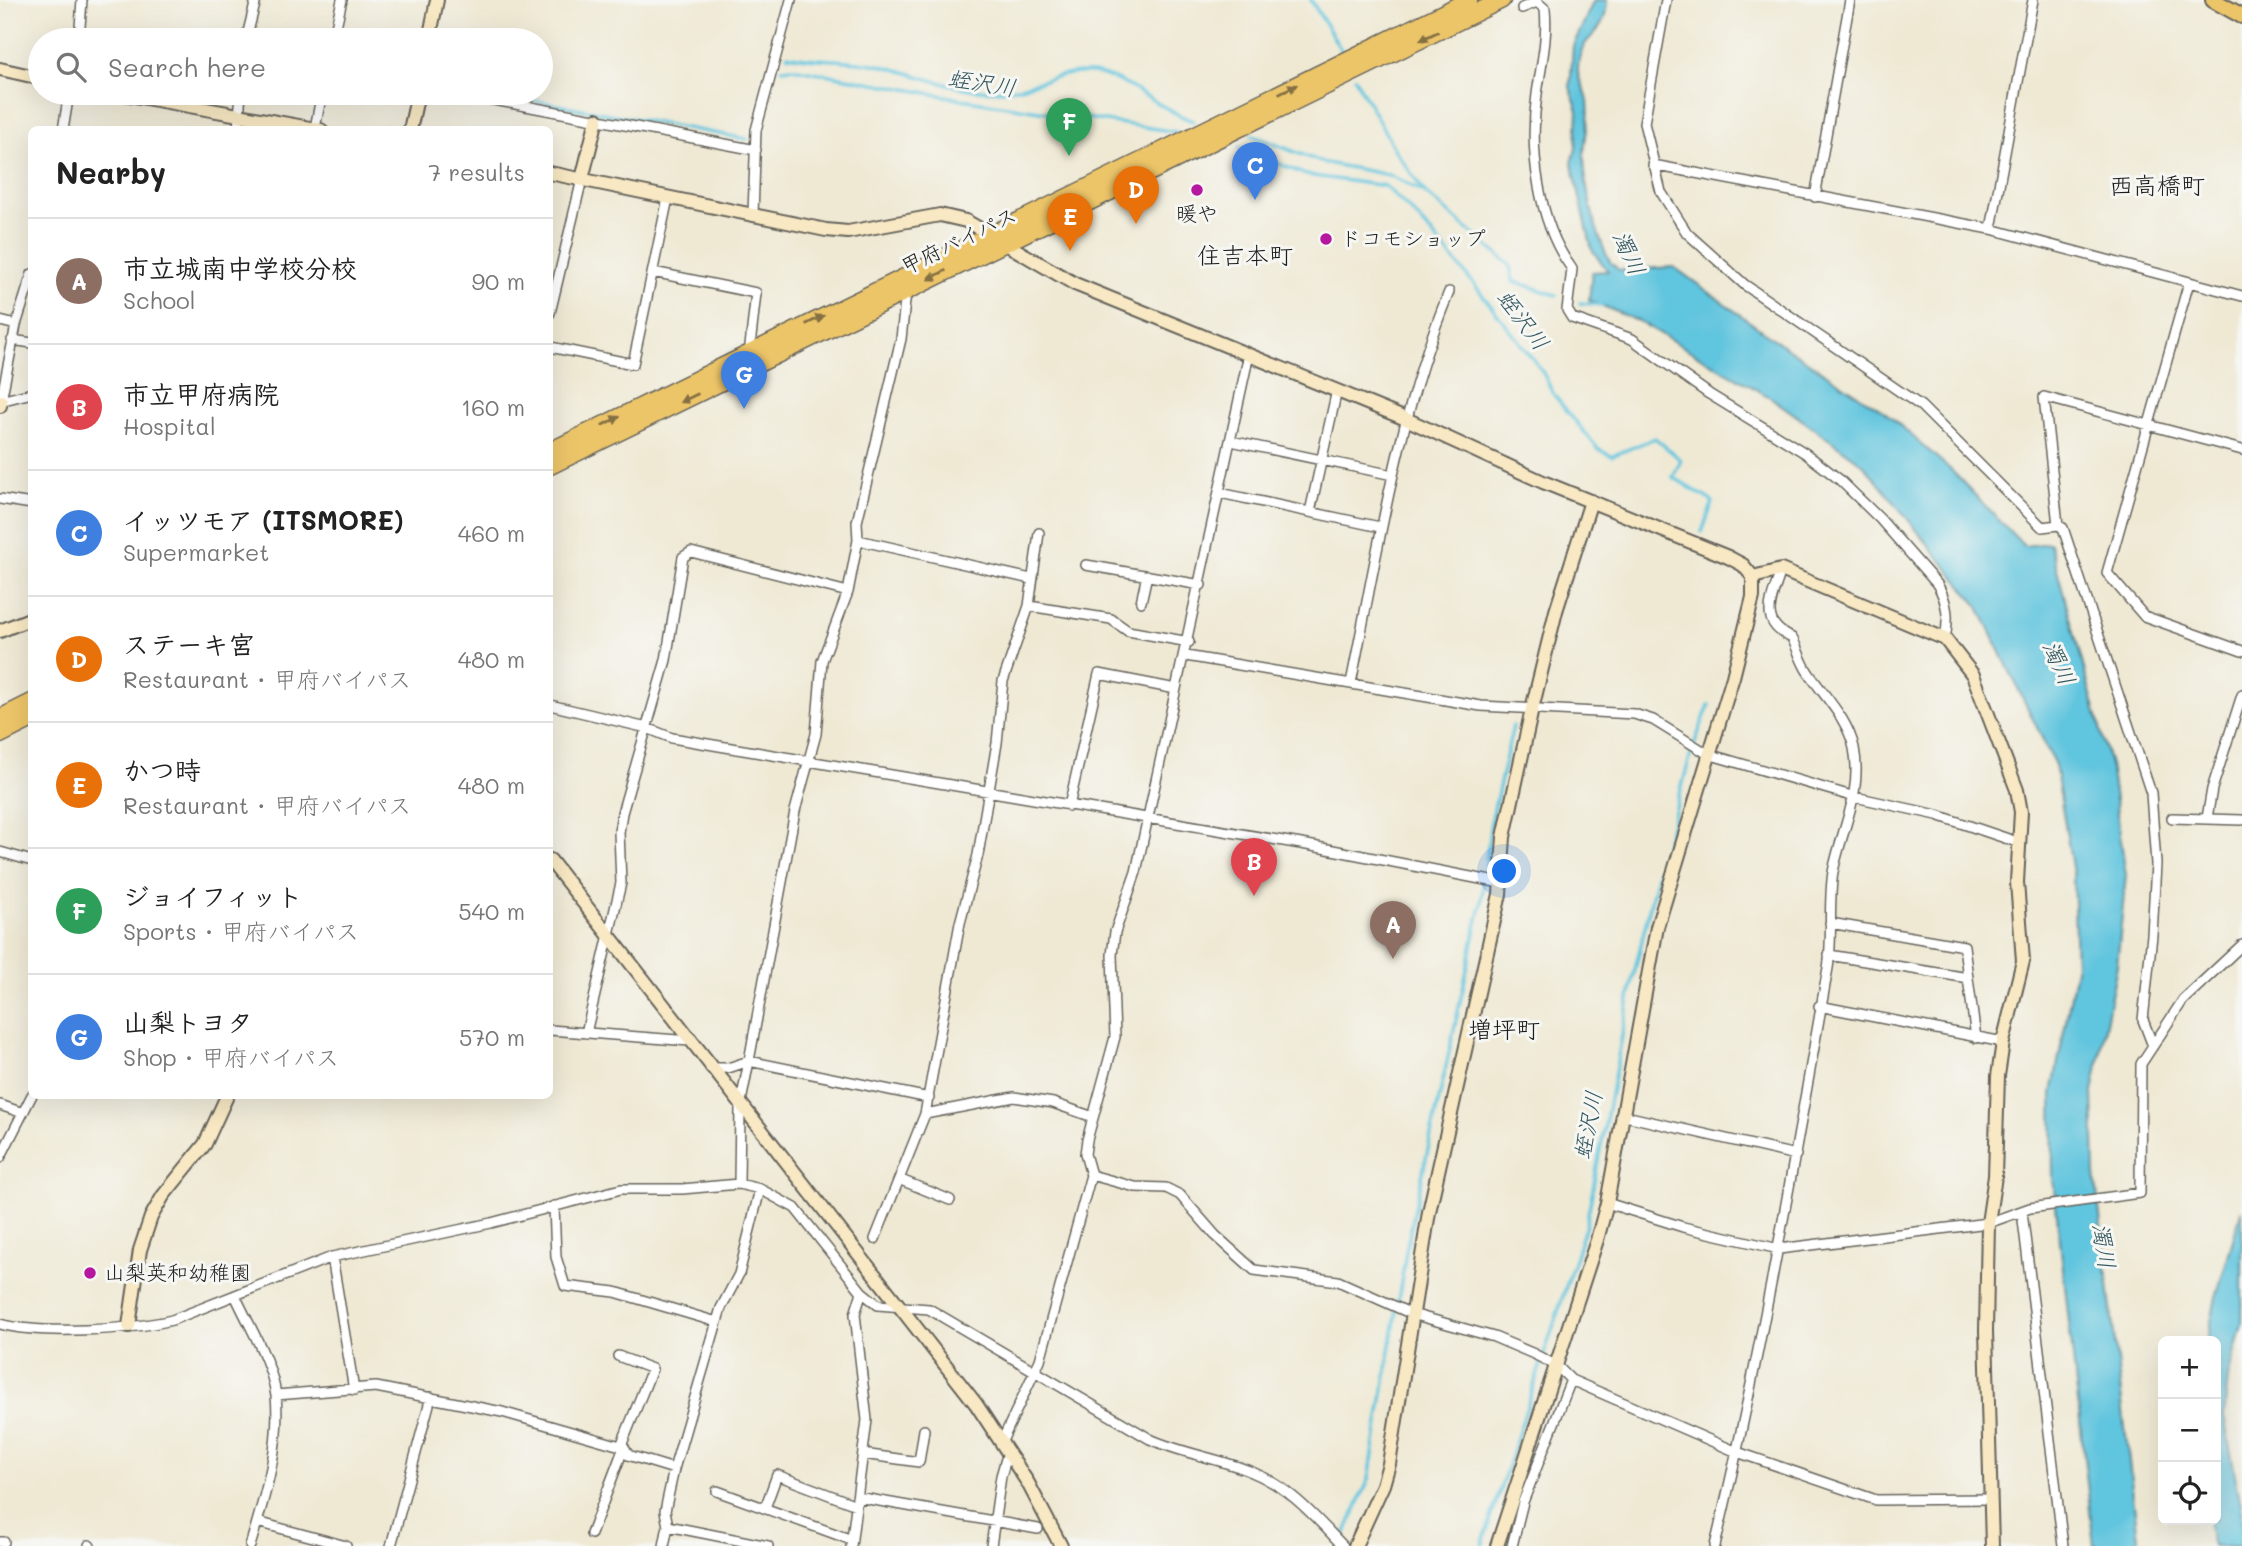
<!DOCTYPE html>
<html lang="en">
<head>
<meta charset="utf-8">
<style>
  :root { --surface:#fff; --page:#f2f2f2; --text:#222; --muted:#767676; --line:#e0e0e0; --accent:#d93025 }
  body { margin:0; font-family:Mali,"Klee One",sans-serif; background:var(--page); color:var(--text) }
  .controls { position:absolute; right:21px; bottom:21px; display:grid; overflow:hidden; border-radius:10px; box-shadow:0 7px 28px #0002 }
  .controls button { width:63px; height:63px; display:grid; place-items:center; padding:0; border:0; border-bottom:2px solid var(--line); background:var(--surface); color:var(--text); font:35px sans-serif }
  .you { position:absolute; left:1505px; top:872px; width:24px; height:24px; margin:-18px; border:5px solid #fff; border-radius:50%; background:#1a73e8; box-shadow:0 0 0 10px #1a73e833 }
  .badge { display:grid; place-items:center; width:46px; height:46px; border-radius:50%; background:var(--accent); color:#fff; font-size:23px; font-weight:700 }
  .pin { position:absolute; translate:-50% -58px; filter:drop-shadow(0 2px 4px #0008) }
  .pin::after { content:''; position:absolute; top:37px; width:24px; height:21px; background:inherit; clip-path:polygon(0 0,100% 0,50% 100%) }
  .list { margin:0; padding:0; list-style:none }
  h2 { display:flex; justify-content:space-between; align-items:center; height:91px; margin:0; padding:0 28px; font-size:30px }
  h2 small { font-size:23px; font-weight:400; color:var(--muted) }
  .list li { display:grid; grid-template-columns:46px 1fr auto; gap:21px; align-items:center; box-sizing:border-box; height:126px; padding:0 28px; border-top:2px solid var(--line) }
  .list b { display:block; font-size:26px; white-space:nowrap }
  .list p { margin:0; font-size:23px; white-space:nowrap; color:var(--muted) }
  .list em { font-size:23px; font-style:normal; color:var(--muted) }
  .icon { flex:none; width:38px; height:38px; fill:none; stroke:currentColor; stroke-width:2; stroke-linecap:round; stroke-linejoin:round }
  .map { position:relative; flex:none; width:2242px; height:1546px; overflow:hidden }
  .search { position:absolute; background:var(--surface); box-shadow:0 7px 28px #0002; left:28px; top:28px; width:525px; height:77px; display:flex; align-items:center; gap:18px; box-sizing:border-box; padding:0 24px; border-radius:38px; color:var(--muted); font-size:26px }
  .panel { position:absolute; background:var(--surface); box-shadow:0 7px 28px #0002; left:28px; top:126px; width:525px; height:973px; border-radius:10px }
  .map>svg:first-child { display:block }
</style>
</head>
<body>
<div class="map">
<svg width="2242" height="1546" viewBox="0 0 2242 1546">
  <rect width="100%" height="100%" fill="#f6f6f2"/>
  <filter id="ink" filterUnits="userSpaceOnUse"><feTurbulence type="fractalNoise" baseFrequency=".0143" numOctaves="2"/><feDisplacementMap in="SourceGraphic" scale="14" xChannelSelector="R" yChannelSelector="G"/><feConvolveMatrix kernelMatrix="1 2 1 2 8 2 1 2 1" color-interpolation-filters="sRGB"/></filter>
  <filter id="wash" filterUnits="userSpaceOnUse"><feTurbulence type="fractalNoise" baseFrequency=".00686" numOctaves="4" result="noise"/><feDisplacementMap in="SourceGraphic" scale="28" xChannelSelector="R" yChannelSelector="G"/><feGaussianBlur stdDeviation="1.57" result="paint"/><feColorMatrix in="noise" values="0 0 0 0 0 0 0 0 0 0 0 0 0 0 0 0 0 1.4 0 .05"/><feComposite in="paint" operator="in"/></filter>
  <g filter="url(#wash)">
    <rect width="100%" height="100%" fill="#efe9d4"/>
    <path fill="#61c5de" stroke="#3e707d" stroke-width="2" d="M1594,0h13c-1,36 -22,33 -27,56 -6,23 2,24 7,41 5,17 -3,42 -3,60 1,32 11,76 26,105l9,8 55,-3 101,73 111,73 65,57 73,76 26,-3 60,222 16,110 -9,90 -24,127 2,82 44,372h-45l-41,-367 -1,-86 24,-124 -3,-96 -18,-108 -76,-158 -116,-143 -90,-65 -133,-77 -51,-22 3,-28 16,-1 -16,-21 -20,-87 4,-15 2,-37 -8,-24 3,-41z
      M2242,1209v115l-14,54 -4,38 18,95v35h-30l-4,-26h8v-179h-9l9,-44z"/>
    <g fill="none" stroke-linecap="round" stroke-linejoin="round">
      <path stroke="#61c5de" stroke-width="3.5" d="M1311,0l33,55
        M775,42l10,-42
        M787,55c32,7 65,3 96,11 38,9 79,28 120,24 30,-3 57,-19 89,-17 32,3 69,37 101,48
        M782,69l10,-1 169,31 216,33
        M1355,78l41,74 30,42 84,71 3,16 43,14
        M492,93l255,46
        M1251,135l70,27 68,13 35,17
        M1239,147l67,28 79,11 34,33 55,65 68,87 12,24 45,55 13,6 43,-18 26,22 -8,17 40,25 -11,30
        M1580,303l22,2
        M1341,1544l28,-65 38,-233 74,-341 9,-78 23,-101
        M1482,1546l104,-321 46,-242 23,-99 37,-134 17,-45"/>
    </g>
  </g>
  <g filter="url(#ink)">
    <g fill="none" stroke-linecap="round" stroke-linejoin="round">
      <g stroke="#66645c" stroke-width="12">
        <path id="street" d="M1666,0l-22,123 17,69 26,41 58,52 176,121 121,121 16,-2 5,3 88,265 5,71 -4,71 -9,85 10,26
          M1522,8l15,-6 8,7c3,30 -4,56 -8,85 -8,56 1,129 35,175l-5,41 5,8 60,21 77,55 96,59 35,27 40,39 57,65c11,18 12,35 8,55
          M79,40l3,-40
          M246,40l10,-40
          M333,40l9,-40
          M457,93l299,57
          M315,128l7,-35
          M63,130l6,-37
          M238,130l3,-37
          M1653,165l338,64 251,67
          M1815,197l35,-197
          M753,214l3,-84 35,-130
          M1991,229l42,-229
          M653,272l103,21 -6,53 2,5
          M2189,282l-82,291 37,43 98,35
          M550,313l32,-134
          M0,321l16,4
          M12,340l20,3
          M550,347l83,17 35,-166
          M1249,354l-113,518 -21,60 -3,23 3,82 -28,103 -2,14 6,21 44,12 31,1 14,7 35,40 39,35 84,11 74,33 82,23 40,17 23,12 14,14 166,72 139,48 113,-1
          M0,401l32,-8
          M1,401l15,-76 16,-51
          M1231,441l162,34
          M1220,493l160,34
          M0,499l32,5
          M1310,512l27,-122
          M2058,525l-14,-128 198,53
          M858,540l173,39
          M1086,565l115,20
          M1141,602l6,-27
          M1029,606l82,13 17,12 61,11
          M1186,656l295,50 153,8 19,6 55,34 147,43 82,18 83,28
          M1351,683c27,-132 46,-265 98,-391
          M550,705l97,23 25,10 635,107 194,38
          M1069,806l30,-132 77,15
          M2172,818l70,2
          M2207,818l5,-29 30,-94
          M0,852l32,9
          M1830,923l134,23 4,32
          M1829,955l139,23 8,60
          M1819,1006l184,36
          M550,1030l140,11
          M586,1033l35,-150 -2,-51 3,-19 44,-153 17,-103 8,-5 157,40
          M710,1068h18l21,-7 180,37
          M0,1105l23,8
          M925,1114l89,-17 39,6 40,14
          M1621,1115l175,40
          M0,1158l32,-63
          M901,1180l49,20
          M739,1184l1,-77 9,-46 46,-250 21,-77 6,-73 26,-69 10,-52 -1,-18 44,-183 5,-47
          M1607,1203l76,24 96,22 209,-26 42,-15 110,-15 1,-129 42,-64 59,-55
          M554,1206l2,51 9,29 50,6 102,30
          M2022,1212l41,334
          M875,1239l50,-125 35,-191 18,-68 19,-112 6,-62 26,-75 10,-73
          M332,1257l22,133
          M235,1295c14,31 37,67 41,101 5,50 -12,103 -26,150
          M0,1324c41,11 130,6 172,-4l160,-63 159,-34 130,-34h61l57,-5 21,5 35,19 67,84 16,13 51,4 221,130c33,15 69,19 102,33 39,16 63,45 91,74
          M618,1356l34,13 -31,77
          M276,1395l100,-8 126,25 122,35 4,8 46,14
          M1002,1441l38,-81 51,-185
          M863,1454l56,8 5,-32
          M717,1491l135,49
          M857,1497l181,32
          M765,1508l12,-33 79,30
          M257,1522l89,24
          M668,1526l100,20
          M591,1534l33,-87
          M0,1542h4
          M89,1545l1,1
          M391,1546l40,-149
          M664,1546l4,-20 -3,-15 9,-42 47,-161 18,-34 21,-85
          M851,1546l16,-126 -12,-106 7,-22
          M991,1546l10,-70 7,-24
          M1512,1546l11,-44 48,-122
          M1715,1546c46,-191 79,-385 113,-578 5,-31 0,-64 5,-96 8,-42 30,-79 21,-124 -6,-29 -30,-52 -46,-76 -7,-10 -10,-23 -16,-34 -35,-16 -20,-38 -11,-68"/>
      </g>
      <g stroke="#66645c" stroke-width="16">
        <path id="secondary" d="M429,40l8,-40
          M0,69l40,9
          M118,93l203,37
          M410,130l8,-37
          M550,173l276,57 22,2 92,-17 26,6 109,63 331,135 137,63 185,75 15,8 10,12v20l-20,80 -76,250 -50,276 -10,37 -100,306
          M582,179l15,-60
          M0,406l1,-5
          M1753,577l28,-7 164,69 28,36 44,115 4,22 -4,70 6,79 -20,81 -5,34 -3,100 -7,47 -2,108 6,215
          M0,631l32,-13
          M550,860l426,544 52,79 33,63
          M129,1326l11,-76 11,-33 12,-21 42,-52 22,-48
          M1355,1546l28,-61 6,-21 40,-252 71,-318 4,-57 28,-128 24,-98 35,-110"/>
      </g>
      <g stroke="#66645c" stroke-width="18">
        <path id="primary" d="M2213,0l29,16"/>
      </g>
      <g stroke="#66645c" stroke-width="19">
        <path id="highway" d="M550,451l919,-451
          M550,466l952,-466
          M0,718l32,-16
          M0,735l32,-16"/>
      </g>
      <use href="#street" stroke="#fff" stroke-width="9"/>
      <use href="#secondary" stroke="#f8e8c3" stroke-width="12"/>
      <use href="#primary" stroke="#edc569" stroke-width="14"/>
      <use href="#highway" stroke="#edc569" stroke-width="16"/>
    </g>
    <defs><path id="oneway-solid" d="M-6-.8H1V-3.2L6.5 0L1 3.2V.8H-6Z" transform="scale(1.75)"/></defs>
    <g fill="#847042">
      <use href="#oneway-solid" transform="translate(1429 36) rotate(154)"/>
      <use href="#oneway-solid" transform="translate(1288 89) rotate(-26)"/>
      <use href="#oneway-solid" transform="translate(937 275) rotate(153)"/>
      <use href="#oneway-solid" transform="translate(815 320) rotate(-26)"/>
      <use href="#oneway-solid" transform="translate(689 398) rotate(154)"/>
      <use href="#oneway-solid" transform="translate(611 421) rotate(-26)"/>
    </g>
  </g>
  <g fill="#b5179e" stroke="#f6f6f2" stroke-width="2.5">
    <circle cx="1197" cy="190" r="7"/>
    <circle cx="1326" cy="239" r="7"/>
    <circle cx="90" cy="1273" r="7"/>
  </g>
  <g text-anchor="middle" stroke-width="6" stroke-linejoin="round" paint-order="stroke">
    <g font-size="21" fill="#1c1c1c" stroke="#f6f6f2" text-anchor="start">
      <text x="1197" y="221" text-anchor="middle">暖や</text>
      <text x="1340" y="246">ドコモショップ</text>
      <text x="104" y="1280">山梨英和幼稚園</text>
    </g>
    <g font-size="21" fill="#1c1c1c" stroke="#f6f6f2">
      <text transform="translate(959 241) rotate(-26)" y="7">甲府バイパス</text>
    </g>
    <g font-size="23" font-style="italic" fill="#345760" stroke="#f6f6f2">
      <text transform="translate(982 83) rotate(9)" y="8">蛭沢川</text>
      <text transform="translate(1629 253) rotate(66)" y="8">濁川</text>
      <text transform="translate(1523 320) rotate(53)" y="8">蛭沢川</text>
      <text transform="translate(2059 663) rotate(66)" y="8">濁川</text>
      <text transform="translate(1588 1125) rotate(-79)" y="8">蛭沢川</text>
      <text transform="translate(2104 1246) rotate(81)" y="8">濁川</text>
    </g>
    <g font-size="24" fill="#1c1c1c" stroke="#f6f6f2">
      <text x="2157" y="194">西高橋町</text>
      <text x="1245" y="264">住吉本町</text>
      <text x="1504" y="1038">増坪町</text>
    </g>
  </g>
</svg>
<div class="controls">
<button>+</button>
<button>−</button>
<button><svg class="icon" aria-label="locate" viewBox="0 0 24 24"><circle cx="12" cy="12" r="6"/><path d="M12 2v4M12 18v4M2 12h4M18 12h4"/></svg></button>
</div>
<div class="you"></div>
<div class="pin badge" style="left:1393px;top:959px;background:#8d6e63">A</div>
<div class="pin badge" style="left:1254px;top:896px;background:#e0444e">B</div>
<div class="pin badge" style="left:1255px;top:200px;background:#3f7fe0">C</div>
<div class="pin badge" style="left:1136px;top:224px;background:#e8710a">D</div>
<div class="pin badge" style="left:1070px;top:251px;background:#e8710a">E</div>
<div class="pin badge" style="left:1069px;top:156px;background:#2e9e5b">F</div>
<div class="pin badge" style="left:744px;top:409px;background:#3f7fe0">G</div>
<div class="search"><svg class="icon" aria-label="search" viewBox="0 0 24 24"><circle cx="10" cy="10" r="6"/><path d="M15 15l6 6"/></svg>Search here</div>
<section class="panel">
<h2>Nearby<small>7 results</small></h2>
<ul class="list">
<li><span class="badge" style="background:#8d6e63">A</span><div><b>市立城南中学校分校</b><p>School</p></div><em>90 m</em></li>
<li><span class="badge" style="background:#e0444e">B</span><div><b>市立甲府病院</b><p>Hospital</p></div><em>160 m</em></li>
<li><span class="badge" style="background:#3f7fe0">C</span><div><b>イッツモア (ITSMORE)</b><p>Supermarket</p></div><em>460 m</em></li>
<li><span class="badge" style="background:#e8710a">D</span><div><b>ステーキ宮</b><p>Restaurant · 甲府バイパス</p></div><em>480 m</em></li>
<li><span class="badge" style="background:#e8710a">E</span><div><b>かつ時</b><p>Restaurant · 甲府バイパス</p></div><em>480 m</em></li>
<li><span class="badge" style="background:#2e9e5b">F</span><div><b>ジョイフィット</b><p>Sports · 甲府バイパス</p></div><em>540 m</em></li>
<li><span class="badge" style="background:#3f7fe0">G</span><div><b>山梨トヨタ</b><p>Shop · 甲府バイパス</p></div><em>570 m</em></li>
</ul>
</section>
</div>
</body>
</html>
